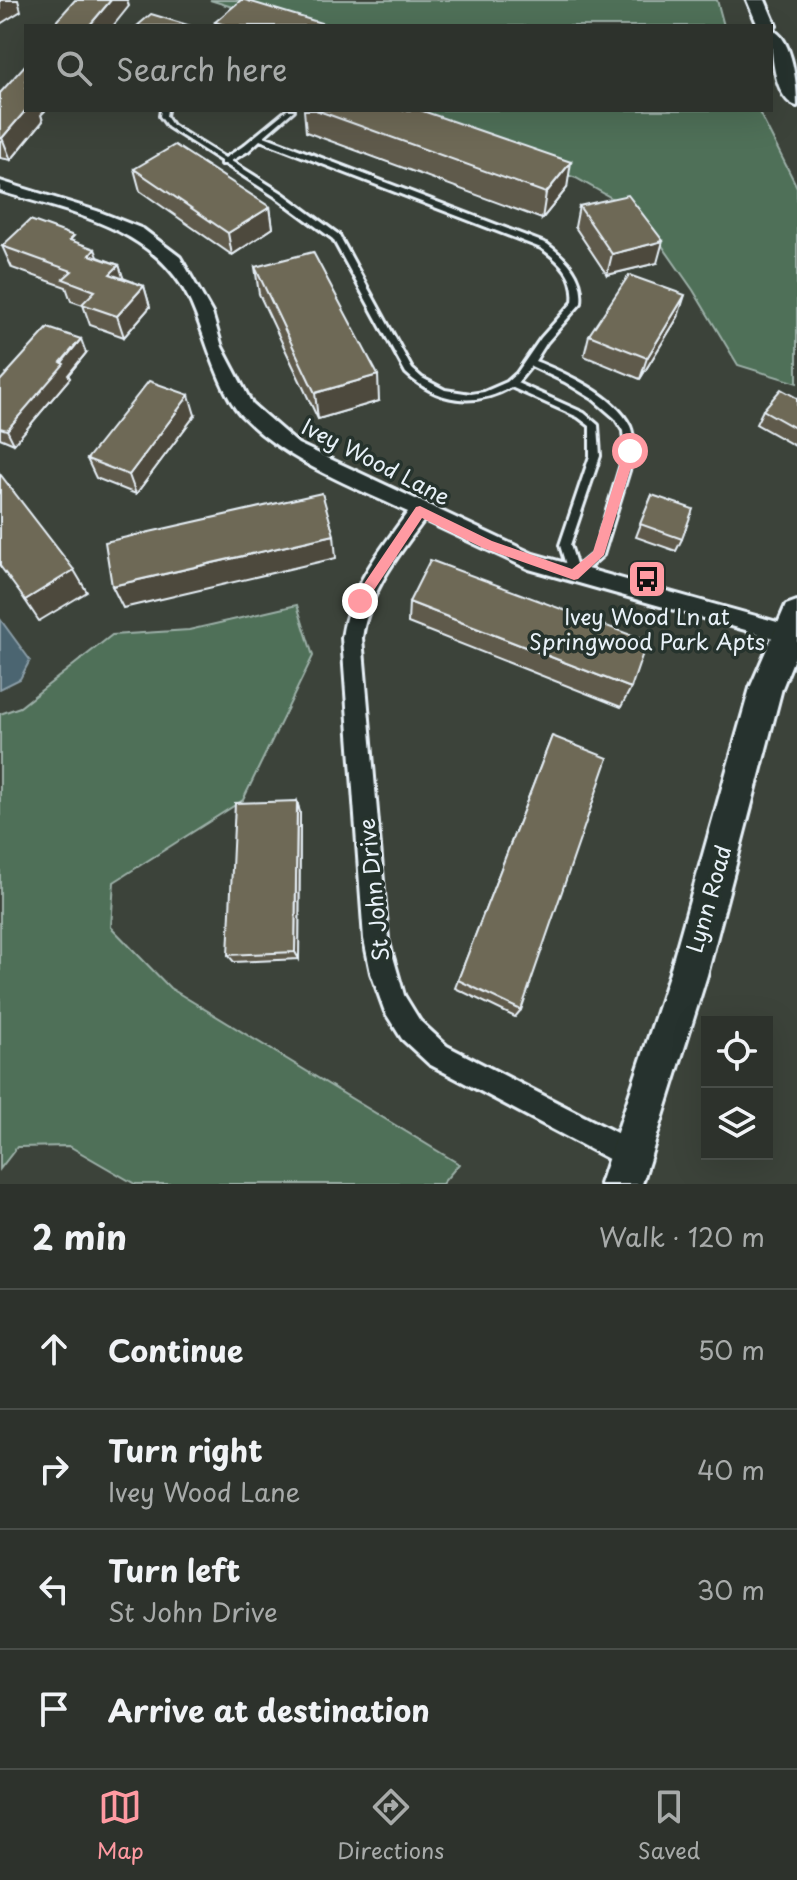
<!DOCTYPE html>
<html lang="en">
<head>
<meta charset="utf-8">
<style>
  :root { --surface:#2d322c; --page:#393e38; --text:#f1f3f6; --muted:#a7aaa9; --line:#484d48; --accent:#ff9aa2 }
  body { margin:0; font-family:"Playpen Sans",sans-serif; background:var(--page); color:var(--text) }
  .controls { position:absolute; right:24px; bottom:24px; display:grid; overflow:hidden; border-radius:0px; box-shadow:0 8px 32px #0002 }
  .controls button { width:72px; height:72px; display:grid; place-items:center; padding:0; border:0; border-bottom:2px solid var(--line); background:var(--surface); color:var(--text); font:40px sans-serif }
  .stop { position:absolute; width:24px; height:24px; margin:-18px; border:6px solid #ff9aa2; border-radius:50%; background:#fff }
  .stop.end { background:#ff9aa2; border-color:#fff; box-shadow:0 2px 8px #0008 }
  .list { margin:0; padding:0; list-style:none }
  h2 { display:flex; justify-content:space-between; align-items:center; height:104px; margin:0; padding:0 32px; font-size:34px }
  h2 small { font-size:26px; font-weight:400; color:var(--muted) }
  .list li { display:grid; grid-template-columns:52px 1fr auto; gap:24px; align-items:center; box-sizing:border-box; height:120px; padding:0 32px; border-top:2px solid var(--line) }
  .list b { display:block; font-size:30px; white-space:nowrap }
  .list p { margin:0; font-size:26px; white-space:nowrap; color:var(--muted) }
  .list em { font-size:26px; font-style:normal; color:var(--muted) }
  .icon { flex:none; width:44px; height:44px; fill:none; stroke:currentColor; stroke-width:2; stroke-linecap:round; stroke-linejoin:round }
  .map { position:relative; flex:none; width:797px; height:1184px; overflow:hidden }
  .search { position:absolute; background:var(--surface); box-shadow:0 8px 32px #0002; left:24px; right:24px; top:24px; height:88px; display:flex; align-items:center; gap:20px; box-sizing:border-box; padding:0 28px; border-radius:0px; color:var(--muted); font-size:30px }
  .sheet { height:584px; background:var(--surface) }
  nav { display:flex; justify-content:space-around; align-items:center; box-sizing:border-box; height:112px; border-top:2px solid var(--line); background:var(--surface); font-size:22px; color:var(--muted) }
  nav a { display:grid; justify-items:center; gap:4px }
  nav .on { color:var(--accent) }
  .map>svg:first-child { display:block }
</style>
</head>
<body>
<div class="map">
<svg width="797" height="1184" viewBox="0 0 797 1184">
  <rect width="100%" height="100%" fill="#3c433a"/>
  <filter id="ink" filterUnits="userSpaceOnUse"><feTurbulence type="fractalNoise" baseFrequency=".0125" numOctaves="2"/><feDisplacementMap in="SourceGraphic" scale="16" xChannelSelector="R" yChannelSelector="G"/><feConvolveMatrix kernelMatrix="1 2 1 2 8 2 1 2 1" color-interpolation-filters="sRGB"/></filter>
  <g filter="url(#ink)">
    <path fill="#506f58" stroke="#9cb0a8" stroke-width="2" d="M210,0h507l7,26h-431z
      M386,110h372l39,77v196l-59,-18 -45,-75 -53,-76 -64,-36z
      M297,605l16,51 -70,144 -129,82 -3,45 59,61 289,176 -17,20h-307l-66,-38 -52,1 -17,22v-455l20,-7 92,-72 77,-5z"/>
    <path fill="#4c6571" stroke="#8a9da7" stroke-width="2" d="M0,619l30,41 -10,19 -20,10z"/>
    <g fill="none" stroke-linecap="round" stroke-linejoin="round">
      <g stroke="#e8f1f8" stroke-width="6">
        <path id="lane" d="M161,110h6l-1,6 6,9 53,33 17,-11 45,-37h7l-30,26 283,108c20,15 37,32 34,59l-34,39 -12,19c30,12 80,34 95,65 3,7 4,17 5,25l-32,104 -26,23 -3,1 -3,-1 -2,-3 -9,-30 30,-89v-30l-12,-9 -67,-30c-37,21 -74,15 -105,-14l-73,-134 -57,-42 -51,-33h-4v-3l-53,-34 -8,-11zM260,140l281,108c20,14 35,28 32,54l-32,36 -24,35 -10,9 -23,10 -13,2 -26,-4 -23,-12 -10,-9 -73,-134 -57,-42 -51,-32 17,-10zM531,366l34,16 28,17 22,19 8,13 2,20 -31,102 -17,14 -7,-22 30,-89 -2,-31 -14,-12 -67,-30z"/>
      </g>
      <g stroke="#e8f1f8" stroke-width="6">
        <path id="street" d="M0,181l97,30 46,18 37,28 32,56 10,34 30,57 46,40 235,110 262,73v12l-7,3 -259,-73 -105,-49c-27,37 -55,71 -62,118l26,301 16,56 16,26 27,25 193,99 4,10 -4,10 -10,4 -10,-4 -191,-101 -27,-25 -17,-27 -14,-39 -7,-34 -22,-301c7,-50 37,-86 66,-126 -58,-27 -121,-50 -167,-97 -20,-22 -34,-72 -45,-100 -31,-86 -118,-100 -196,-124z"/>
      </g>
      <g stroke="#e8f1f8" stroke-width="6">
        <path id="secondary" d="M747,0h18l11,26 -4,4c21,7 25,57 25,76 -24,-6 -26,-60 -26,-80h-13z
          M797,601v50l-15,37 -75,287 -65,209h-42l69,-209 81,-287 36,-83z"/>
      </g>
      <use href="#lane" fill="#26332d" fill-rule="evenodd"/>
      <use href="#street" fill="#26332d" fill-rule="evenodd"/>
      <use href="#secondary" fill="#26332d" fill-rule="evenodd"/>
    </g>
    <path fill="#5f5a4b" stroke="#e8f1f8" stroke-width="2" d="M215,22l116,4h-115z
      M0,93l41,22 2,6 -32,39 -11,-2z
      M304,110h12l251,78 -25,31 -236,-87z
      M134,169l136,38 3,21 -41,27 -92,-64z
      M579,206l78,57 -50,12 -32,-48z
      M77,243l21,14 21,8 4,13 21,8 6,21 -26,30 -34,-12 -7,-20 -12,-4 -5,-14 -54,-19 -10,-22z
      M255,267l124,134 -61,18 -59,-125z
      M678,317l-38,62 -56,-23 5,-21z
      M86,353l-18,22 2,3 -56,66 -14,-6v-57z
      M797,398v49l-41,-23 7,-14z
      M195,415l-59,79 -40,-16 -9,-19z
      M652,495l30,44 -6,12 -40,-14z
      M409,602l222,86 -10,19 -213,-84z
      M552,736l-31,274 -6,7 -60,-29z
      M297,801l3,12 -1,146 -65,3 -6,-7z"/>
    <path fill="#4d4a3d" stroke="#e8f1f8" stroke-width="2" d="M0,0h18l3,11 -21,13z
      M111,0h16l2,6 -16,20h-24z
      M26,110h20l-5,5 2,6 -32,39 -9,-22z
      M571,162l-4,26 -25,31 4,-26z
      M270,207l3,21 -41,27 -4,-22z
      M663,241l-6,22 -50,12 5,-21z
      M95,249l8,21 -13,-15z
      M119,265l7,21 -16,-12z
      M144,286l6,21 -26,30 -7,-21z
      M685,295l-7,22 -38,62 7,-21z
      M81,339l5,14 -18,22 2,3 -56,66 -7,-14z
      M378,375l1,26 -61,18 -3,-26z
      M189,395l6,20 -59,79 -7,-19z
      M334,535l2,23 -213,50 -11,-22z
      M74,570l13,22 -48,29 -14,-21z
      M297,801l3,12 -1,146 -4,-7z"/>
    <path fill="#6e6957" stroke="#e8f1f8" stroke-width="2" d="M75,0h36l-22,26h-37z
      M241,0h4l86,26h-102l-14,-4z
      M151,14l40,12h-54z
      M26,64v46l-24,28h-2v-45z
      M316,110h104l151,52 -25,31z
      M175,145l95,62 -42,26 -94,-64z
      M628,195l35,46 -51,13 -33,-48z
      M30,220l44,16 -4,4 25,9 -5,6 29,10 -9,9 34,12 -27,30 -35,-12 13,-13 -32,-12 9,-8 -70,-25z
      M313,252l65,123 -63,18 -60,-126z
      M629,275l56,20 -38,63 -58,-23z
      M48,328l33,11 -20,23 3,2 -57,66 -7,-2v-47z
      M149,381l40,14 -60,80 -42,-16z
      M781,389l16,9v31l-34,-19z
      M0,474l74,96 -49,30 -25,-34z
      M322,493l12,42 -222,51 -7,-44z
      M652,495l41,14 -11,30 -42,-15z
      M430,560l217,81 -16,47 -222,-86z
      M552,736l56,22 -87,252 -63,-30z
      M297,801l-2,151 -67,3 7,-152z"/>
  </g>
  <path fill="#ff9aa2" d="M630,446l6,5 -32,104 -26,24 -4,1 -91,-32 -61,-30 -58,87h-9v-8l61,-90 4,-1 72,35 80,28 21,-17 31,-101z"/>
  <defs>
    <g id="bus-square" transform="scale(2)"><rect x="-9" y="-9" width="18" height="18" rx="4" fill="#ff9aa2" stroke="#26332d"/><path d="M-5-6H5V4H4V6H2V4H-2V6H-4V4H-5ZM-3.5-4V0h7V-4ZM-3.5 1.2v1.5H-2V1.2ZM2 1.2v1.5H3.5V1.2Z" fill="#111"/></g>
  </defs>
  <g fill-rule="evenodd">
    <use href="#bus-square" x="647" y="579"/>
  </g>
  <g text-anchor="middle" stroke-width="7" stroke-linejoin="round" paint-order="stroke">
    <g font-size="22" fill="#e8f1f8" stroke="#26332d">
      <text transform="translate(376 462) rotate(27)" y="8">Ivey Wood Lane</text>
      <text transform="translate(374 890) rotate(-96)" y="8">St John Drive</text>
      <text transform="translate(709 899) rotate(-74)" y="8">Lynn Road</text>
    </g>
    <g font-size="22" fill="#e8f1f8" stroke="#26332d">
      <text x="647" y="625">Ivey Wood Ln at<tspan x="647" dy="25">Springwood Park Apts</tspan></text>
    </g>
  </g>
</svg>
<div class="controls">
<button><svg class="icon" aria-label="locate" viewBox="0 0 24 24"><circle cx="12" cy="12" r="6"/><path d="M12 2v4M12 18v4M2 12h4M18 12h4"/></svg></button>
<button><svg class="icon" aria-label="layers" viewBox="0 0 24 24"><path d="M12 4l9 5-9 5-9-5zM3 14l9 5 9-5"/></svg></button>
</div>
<div class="stop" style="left:630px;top:451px"></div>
<div class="stop end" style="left:360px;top:601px"></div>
<div class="search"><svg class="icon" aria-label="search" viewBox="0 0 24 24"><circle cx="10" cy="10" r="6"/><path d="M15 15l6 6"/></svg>Search here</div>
</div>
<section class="sheet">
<h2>2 min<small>Walk · 120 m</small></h2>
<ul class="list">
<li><svg class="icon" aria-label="ahead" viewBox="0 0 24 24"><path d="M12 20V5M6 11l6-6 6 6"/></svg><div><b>Continue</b></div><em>50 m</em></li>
<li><svg class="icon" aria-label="right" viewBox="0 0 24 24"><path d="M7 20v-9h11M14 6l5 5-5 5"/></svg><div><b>Turn right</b><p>Ivey Wood Lane</p></div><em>40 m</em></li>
<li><svg class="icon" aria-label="left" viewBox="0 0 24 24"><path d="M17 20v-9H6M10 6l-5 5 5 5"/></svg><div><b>Turn left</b><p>St John Drive</p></div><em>30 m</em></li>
<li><svg class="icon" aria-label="arrive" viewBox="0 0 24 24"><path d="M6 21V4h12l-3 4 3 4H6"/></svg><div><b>Arrive at destination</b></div></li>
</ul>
</section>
<nav>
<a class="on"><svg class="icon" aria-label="map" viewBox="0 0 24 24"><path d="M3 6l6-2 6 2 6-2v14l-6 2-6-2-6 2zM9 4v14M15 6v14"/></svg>Map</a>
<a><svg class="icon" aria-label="directions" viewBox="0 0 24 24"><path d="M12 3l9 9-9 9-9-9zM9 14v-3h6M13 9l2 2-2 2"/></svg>Directions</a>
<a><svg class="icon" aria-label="saved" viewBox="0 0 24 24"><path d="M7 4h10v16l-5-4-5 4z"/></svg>Saved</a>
</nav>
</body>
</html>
